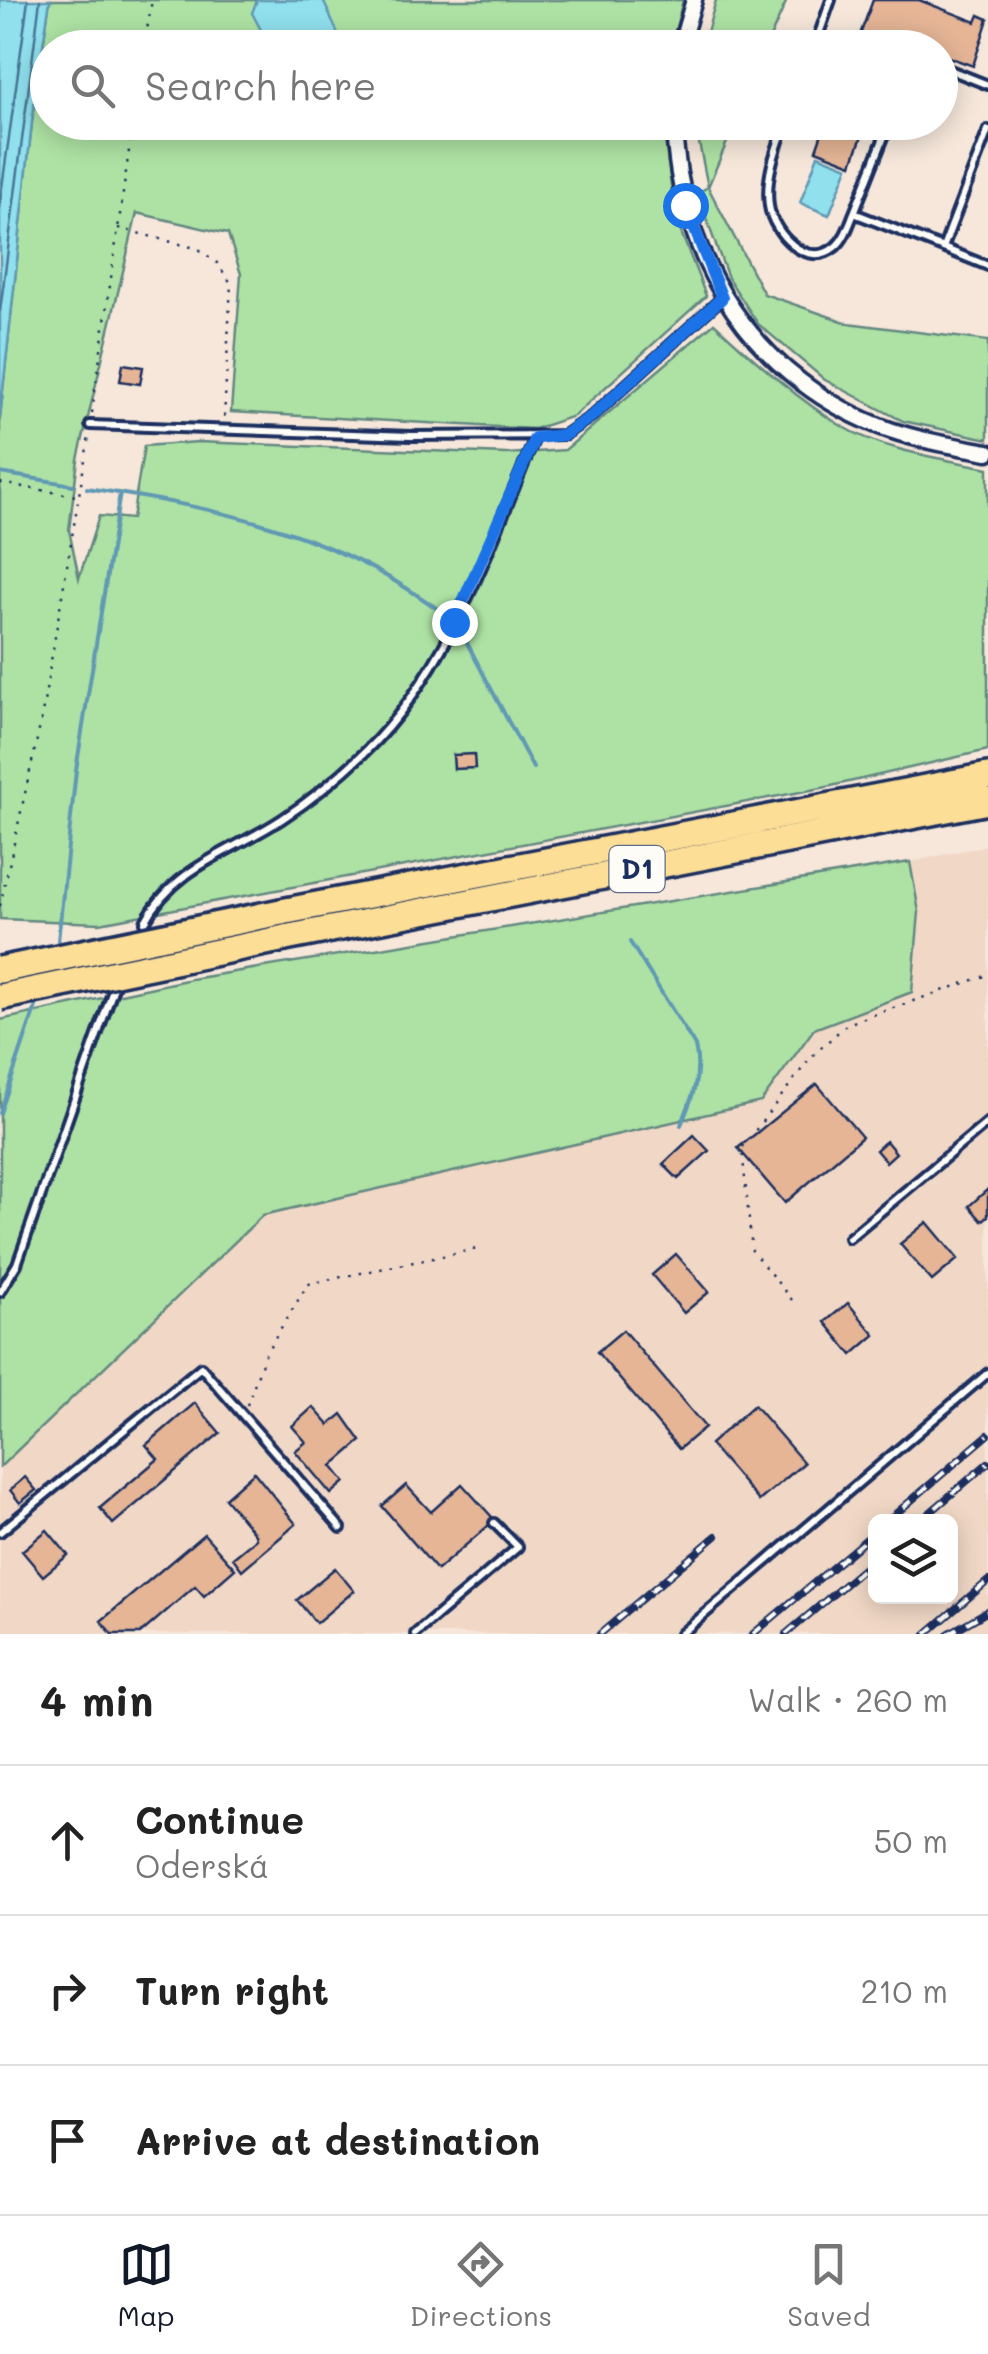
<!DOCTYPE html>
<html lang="en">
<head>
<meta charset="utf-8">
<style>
  :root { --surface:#fff; --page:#f2f2f2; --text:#222; --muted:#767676; --line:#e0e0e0; --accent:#111827 }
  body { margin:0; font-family:Mali,sans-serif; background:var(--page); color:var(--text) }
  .controls { position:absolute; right:30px; bottom:30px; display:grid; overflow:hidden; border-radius:15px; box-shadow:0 5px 25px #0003 }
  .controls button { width:90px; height:90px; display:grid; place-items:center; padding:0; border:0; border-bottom:2px solid var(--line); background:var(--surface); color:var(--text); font:50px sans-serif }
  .stop { position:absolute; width:30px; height:30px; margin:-22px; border:8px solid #1a73e8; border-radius:50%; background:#fff }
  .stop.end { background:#1a73e8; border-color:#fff; box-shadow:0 2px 10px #0008 }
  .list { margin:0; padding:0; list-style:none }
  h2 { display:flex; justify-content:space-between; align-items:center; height:130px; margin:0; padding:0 40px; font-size:42px }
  h2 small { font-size:32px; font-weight:400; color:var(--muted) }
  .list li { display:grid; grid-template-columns:65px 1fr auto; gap:30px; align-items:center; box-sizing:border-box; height:150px; padding:0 40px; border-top:2px solid var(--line) }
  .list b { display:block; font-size:38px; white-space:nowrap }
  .list p { margin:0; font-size:32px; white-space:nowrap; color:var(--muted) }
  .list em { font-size:32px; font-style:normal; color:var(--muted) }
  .icon { flex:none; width:55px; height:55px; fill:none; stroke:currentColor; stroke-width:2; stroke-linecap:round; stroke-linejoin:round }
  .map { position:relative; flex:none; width:988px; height:1634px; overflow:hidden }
  .search { position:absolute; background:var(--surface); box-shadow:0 5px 25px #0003; left:30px; right:30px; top:30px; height:110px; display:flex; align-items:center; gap:25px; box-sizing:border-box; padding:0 35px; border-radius:55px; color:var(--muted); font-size:38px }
  .sheet { height:580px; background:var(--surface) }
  nav { display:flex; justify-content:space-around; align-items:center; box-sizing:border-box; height:140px; border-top:2px solid var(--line); background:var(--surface); font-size:28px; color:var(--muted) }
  nav a { display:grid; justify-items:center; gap:5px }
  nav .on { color:var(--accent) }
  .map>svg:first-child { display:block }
</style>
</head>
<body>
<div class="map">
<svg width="988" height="1634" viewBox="0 0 988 1634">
  <rect width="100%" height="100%" fill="#f6e7da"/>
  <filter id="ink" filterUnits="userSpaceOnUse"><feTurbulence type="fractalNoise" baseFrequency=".01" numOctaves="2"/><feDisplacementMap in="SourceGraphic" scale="20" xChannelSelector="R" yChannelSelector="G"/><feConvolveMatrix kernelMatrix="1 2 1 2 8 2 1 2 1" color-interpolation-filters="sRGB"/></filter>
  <g filter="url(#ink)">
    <path fill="#f1d8c6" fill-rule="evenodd" d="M988,845v789h-988v-167l263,-252 498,-113 53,-73 98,-38 7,-79 -9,-50zM876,1522h74v74h-74z"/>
    <path fill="#aee2a4" stroke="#648881" stroke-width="2.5" d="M50,0h633l-12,47 -623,1v74l615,1 12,94 31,79 -132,120 -40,13 -303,-17 10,-138 -13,-40 -91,-21 -59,246 -9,71 10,48 20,-62 33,3 12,-73 54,-4 309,12 58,-4 149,-127c40,36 80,74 126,102 44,26 99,33 148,43v282l-161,37 -727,136 -100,-4v-501l34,-314z
      M716,0h71l-21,47h-63z
      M695,123h40l-27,64 56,107 84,29 140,18v98l-85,-18 -78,-41 -67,-56 -30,-46 -31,-85 11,-6z
      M910,862l9,50 -7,80 -98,37 -53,73 -498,113 -263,252v-447l191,-41z"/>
    <path fill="#90e0ed" stroke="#6199b4" stroke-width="2.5" d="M0,0h50l-16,104 -34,313z
      M257,0h66l21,47h-74l-18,-34z
      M818,155l30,12 -19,48 -29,-12z"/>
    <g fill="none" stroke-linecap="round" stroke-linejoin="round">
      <path stroke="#4a7697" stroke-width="2.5" d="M0,202l28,-202
        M0,311l40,-311"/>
      <path stroke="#6199b4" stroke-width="4" d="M0,473l73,12
        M87,488c140,22 249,43 364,131
        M457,624l76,144
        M58,941l18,-171 44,-277
        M630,942l65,104c7,29 -3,53 -14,79
        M0,1113l36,-107"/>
    </g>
    <path fill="#e5b596" stroke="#1b2f5e" stroke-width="2.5" d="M873,0h46l57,22 3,-7 9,4 -15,47 -33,-12v-6h-15l-25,-10 -4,10h-41z
      M826,122h41l-15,42 -36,-14z
      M123,364l20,3 -3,17 -20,-3z
      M474,754l1,14 -21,1 -1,-14z
      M817,1084l45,53 -77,66 -47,-55z
      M694,1135l15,16 -31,28 -15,-15z
      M886,1141l10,12 -10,9 -10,-12z
      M988,1189v27l-6,5 -13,-15z
      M927,1222l31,37 -26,22 -32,-37z
      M676,1254l33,38 -25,21 -32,-38z
      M848,1303l27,32 -23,20 -27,-33z
      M623,1330l82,97 -26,22 -82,-97z
      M195,1403l25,30 -107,91 -13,-16 58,-49 -12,-14z
      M754,1405l50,58 -45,38 -49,-57z
      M313,1407l16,18 13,-11 19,27 -29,25 13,16 -14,12 -36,-43 11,-9 -14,-16z
      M254,1472l42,52 -54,46 -9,-12 23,-19 -1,-5 -30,-36z
      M25,1477l11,13 -16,13 -10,-13z
      M462,1484l30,33 -4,9 -51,44 -55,-64 24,-21 25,27z
      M47,1530l21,25 -25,21 -21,-25z
      M204,1534l31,35 -31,27 -9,-10 -55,48h-28l-11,-13z
      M335,1568l19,23 -38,32 -19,-23z"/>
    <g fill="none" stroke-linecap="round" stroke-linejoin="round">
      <g stroke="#1b2f5e" stroke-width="14">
        <path id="service" d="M814,48l17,-48
          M940,66l48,19
          M786,122c-10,27 -21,55 -17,84 4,27 38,64 66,41 10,-8 14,-22 19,-34l89,35
          M988,130l-45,118 45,18
          M854,213l36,-91
          M90,425l321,11 153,-1 28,-19 130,-118
          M145,922c30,-56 87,-70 137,-103 29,-19 59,-44 83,-67 86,-84 124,-206 170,-314
          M849,1238l139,-116
          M0,1292l17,-28 97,-277
          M0,1532l201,-165 140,161
          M415,1634l103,-87 -24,-24
          M681,1634l307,-261"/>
      </g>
      <g stroke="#1b2f5e" stroke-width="21">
        <path id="minor" d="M680,48l14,-48
          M674,122c4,139 83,261 216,308 32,11 65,16 98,22"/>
      </g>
      <g stroke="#1b2f5e" stroke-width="32">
        <path id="motorway" d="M281,912l707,-136
          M285,938l703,-137"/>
      </g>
      <path stroke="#1b2f5e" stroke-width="2.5" stroke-dasharray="2.5 8" stroke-linecap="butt" d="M144,48l8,-48
        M118,228l81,21 18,14 14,20 -7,136
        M92,413l41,-291
        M0,483l76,13
        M0,906l40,-180 49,-290
        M792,1300l-40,-49 -10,-103 69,-91 36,-33 141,-49
        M247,1405l18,-51 43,-70 173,-36"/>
      <use href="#service" stroke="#fdfcf7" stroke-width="6"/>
      <use href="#minor" stroke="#fdfcf7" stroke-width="14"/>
      <use href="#motorway" stroke="#fcde96" stroke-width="25"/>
      <g stroke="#1b2f5e" stroke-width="8">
        <path id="rail" d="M886,1522l102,-87
          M919,1522l69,-59
          M600,1634l116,-98
          M753,1634l123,-103
          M786,1634l90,-76
          M926,1634l62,-53
          M948,1634l40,-23"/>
      </g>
      <use href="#rail" stroke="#fdfcf7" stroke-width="4" stroke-dasharray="11" stroke-linecap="butt"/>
      <g stroke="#1b2f5e" stroke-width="32" stroke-linecap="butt">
        <path id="motorway-bridge" d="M0,970l281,-58
          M0,997l285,-59"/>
      </g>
      <use href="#motorway-bridge" stroke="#fcde96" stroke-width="25"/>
    </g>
  </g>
  <g fill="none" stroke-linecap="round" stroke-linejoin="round" filter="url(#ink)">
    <path stroke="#1a73e8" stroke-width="12" d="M454,622l81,-184 29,-3 28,-19 130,-118 -37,-93"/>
  </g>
  <g text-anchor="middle" stroke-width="8" stroke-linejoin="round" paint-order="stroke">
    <rect fill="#fdfcf7" stroke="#5f6c8c" stroke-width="2.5" x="609.5" y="846" width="55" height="46" rx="8"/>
    <g font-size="28" font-weight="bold" fill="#1b2f5e">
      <text x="637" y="879">D1</text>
    </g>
  </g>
</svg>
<div class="controls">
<button><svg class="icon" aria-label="layers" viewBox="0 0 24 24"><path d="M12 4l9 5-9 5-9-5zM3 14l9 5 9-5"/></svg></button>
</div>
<div class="stop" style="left:685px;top:205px"></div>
<div class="stop end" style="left:454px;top:622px"></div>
<div class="search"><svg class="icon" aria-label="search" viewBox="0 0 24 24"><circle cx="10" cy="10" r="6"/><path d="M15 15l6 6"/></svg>Search here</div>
</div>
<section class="sheet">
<h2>4 min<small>Walk · 260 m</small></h2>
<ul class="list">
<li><svg class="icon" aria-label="ahead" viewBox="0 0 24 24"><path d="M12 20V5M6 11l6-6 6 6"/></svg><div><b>Continue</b><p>Oderská</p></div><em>50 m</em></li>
<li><svg class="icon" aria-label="right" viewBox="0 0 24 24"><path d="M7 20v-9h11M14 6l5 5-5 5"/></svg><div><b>Turn right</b></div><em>210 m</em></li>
<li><svg class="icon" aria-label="arrive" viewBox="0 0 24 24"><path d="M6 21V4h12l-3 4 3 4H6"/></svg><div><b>Arrive at destination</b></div></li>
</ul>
</section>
<nav>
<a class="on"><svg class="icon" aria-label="map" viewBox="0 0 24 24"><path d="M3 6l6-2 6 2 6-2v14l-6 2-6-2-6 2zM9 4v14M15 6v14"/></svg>Map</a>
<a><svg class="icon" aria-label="directions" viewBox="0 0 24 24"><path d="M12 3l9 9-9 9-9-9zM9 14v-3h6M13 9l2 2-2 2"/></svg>Directions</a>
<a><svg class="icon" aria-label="saved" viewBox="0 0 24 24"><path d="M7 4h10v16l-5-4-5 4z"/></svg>Saved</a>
</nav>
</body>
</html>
